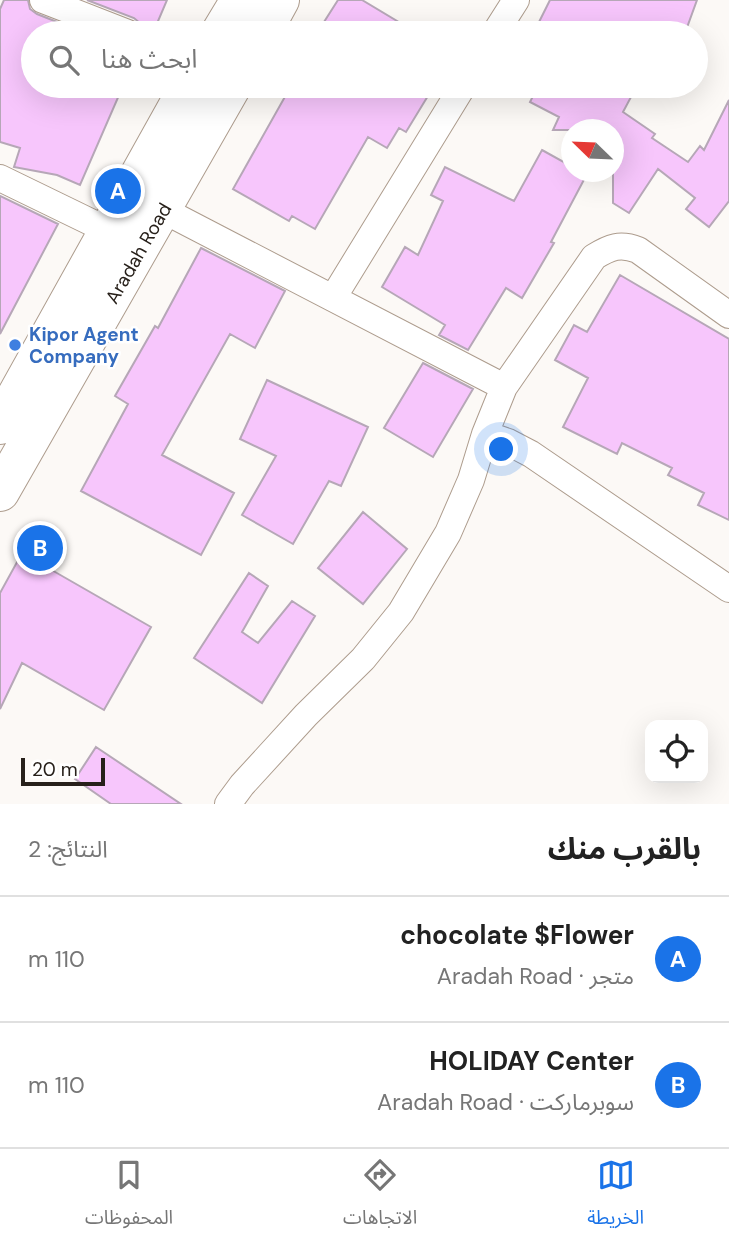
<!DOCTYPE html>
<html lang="ar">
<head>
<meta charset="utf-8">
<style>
  :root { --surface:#fff; --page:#f6f6f6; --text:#222; --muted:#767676; --line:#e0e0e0; --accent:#1a73e8 }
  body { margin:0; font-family:"DM Sans","Noto Sans Arabic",sans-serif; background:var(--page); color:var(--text); direction:rtl }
  .controls { position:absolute; right:21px; bottom:21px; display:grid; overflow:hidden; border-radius:14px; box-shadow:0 7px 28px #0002 }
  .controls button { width:63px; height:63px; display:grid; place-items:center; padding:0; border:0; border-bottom:2px solid var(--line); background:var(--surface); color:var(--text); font:35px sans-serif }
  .compass { position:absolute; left:561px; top:119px; width:63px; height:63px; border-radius:50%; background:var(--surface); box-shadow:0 7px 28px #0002; rotate:293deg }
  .scale { position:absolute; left:21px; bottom:18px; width:84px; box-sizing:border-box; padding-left:7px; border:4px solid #27201a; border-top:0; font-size:19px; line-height:24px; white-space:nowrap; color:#27201a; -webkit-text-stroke:5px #fff; paint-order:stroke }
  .you { position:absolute; left:502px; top:450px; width:24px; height:24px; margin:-18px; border:5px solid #fff; border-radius:50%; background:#1a73e8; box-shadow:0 0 0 10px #1a73e833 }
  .badge { display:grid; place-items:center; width:46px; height:46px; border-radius:50%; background:var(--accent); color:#fff; font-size:23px; font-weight:700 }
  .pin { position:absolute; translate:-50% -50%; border:4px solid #fff; box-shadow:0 2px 7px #0006 }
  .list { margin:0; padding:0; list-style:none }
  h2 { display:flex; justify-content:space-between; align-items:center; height:91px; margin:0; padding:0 28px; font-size:30px }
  h2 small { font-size:23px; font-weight:400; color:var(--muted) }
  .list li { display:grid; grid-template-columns:46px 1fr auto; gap:21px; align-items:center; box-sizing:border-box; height:126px; padding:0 28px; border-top:2px solid var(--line) }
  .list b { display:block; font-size:26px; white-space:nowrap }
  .list p { margin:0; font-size:23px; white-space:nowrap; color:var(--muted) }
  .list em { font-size:23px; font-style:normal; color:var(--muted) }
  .icon { flex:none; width:38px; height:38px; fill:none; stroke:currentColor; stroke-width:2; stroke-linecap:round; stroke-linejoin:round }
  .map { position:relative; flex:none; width:729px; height:804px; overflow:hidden; direction:ltr }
  .search { position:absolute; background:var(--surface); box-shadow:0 7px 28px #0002; left:21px; right:21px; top:21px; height:77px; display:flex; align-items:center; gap:18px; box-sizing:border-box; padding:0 24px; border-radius:38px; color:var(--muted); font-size:26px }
  .sheet { height:343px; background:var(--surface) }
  nav { display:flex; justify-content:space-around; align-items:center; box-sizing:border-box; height:98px; border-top:2px solid var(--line); background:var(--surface); font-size:19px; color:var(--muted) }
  nav a { display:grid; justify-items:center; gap:4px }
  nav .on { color:var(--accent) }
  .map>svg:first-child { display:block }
</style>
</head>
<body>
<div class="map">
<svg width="729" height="804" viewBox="0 0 729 804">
  <rect width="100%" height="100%" fill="#fcf9f6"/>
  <path fill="#f7c6fc" stroke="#b6a7b7" stroke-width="2" d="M4,0h24l2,9 7,5 48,19h-52v53h90l-43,99 -23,-10 -43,-8 6,-19 -20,-6v-133z
    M87,0h80l-14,33h-10l-2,-9 -7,-6z
    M338,0h24l55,33h-100z
    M550,0h147l-12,33h-124l-22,-11z
    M291,86h143l-28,46 -7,-4 -12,20 -19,-11 -53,92 -23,-13 -3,5 -56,-32z
    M538,86h70l23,11 -8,15 32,22 -3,4 36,24 12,-16 4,4 25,-50v101l-20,26 -23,-18 9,-11 -37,-29 -29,44 -16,-10v-73h-60l6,-13 -29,-15z
    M542,150l29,16v6h11l5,2 -36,68 3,1 -32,55 -16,-10 -38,62 -29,-15 6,-10 -63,-38 23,-40 13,8 25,-54 -12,-6 14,-28 69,34z
    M0,196l58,28 -58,110z
    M201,248l84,43 -30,57 -25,-14 -68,121 72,38 -33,62 -120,-64 47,-87 -13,-8 40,-70 3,2z
    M620,275l109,64v181l-31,-15 6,-12 -36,-18 4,-7 -50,-25 -5,11 -54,-27 25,-49 -33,-18 19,-35 13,7z
    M423,363l50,26 -40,68 -49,-29z
    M267,380l101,47 -27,59 -12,-5 -36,63 -51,-29 34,-59 -36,-17z
    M363,512l44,37 -44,55 -45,-36z
    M22,553l129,74 -47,83 -82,-47 -22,46v-116z
    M249,573l19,13 -26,46 16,11 34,-42 23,15 -53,87 -68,-45z
    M96,747l85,57h-70l-36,-25z"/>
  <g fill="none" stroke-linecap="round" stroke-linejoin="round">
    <g stroke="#ad9c8d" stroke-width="28">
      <path id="minor" d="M43,0l85,33
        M495,33l21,-33
        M0,178l107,52
        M163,210l341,177
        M333,298l130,-212
        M485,434l23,8 23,12 198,135
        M228,804l14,-19 64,-70 57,-56 38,-47 47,-79 23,-53 14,-46 19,-47 90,-130c16,-10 26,-14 44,-7l91,65"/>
    </g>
    <g stroke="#ad9c8d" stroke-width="40">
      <path id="primary" d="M220,33l20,-33
        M262,33l18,-33
        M0,425l189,-339
        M0,492l232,-406"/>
    </g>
    <use href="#minor" stroke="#fff" stroke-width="26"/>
    <use href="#primary" stroke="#fff" stroke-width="38"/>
  </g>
  <circle fill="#3f7fe0" stroke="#fff" stroke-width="2.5" cx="15" cy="345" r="7"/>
  <g text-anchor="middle" stroke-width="5" stroke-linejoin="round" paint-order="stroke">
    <g font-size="19" fill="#27201a" stroke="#fff">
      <text transform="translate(138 253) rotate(-60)" y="7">Aradah Road</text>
    </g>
    <g font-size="19" font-weight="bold" fill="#366cbe" stroke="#fff" text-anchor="start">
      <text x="29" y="341">Kipor Agent<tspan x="29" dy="22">Company</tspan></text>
    </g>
  </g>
</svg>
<div class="controls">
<button><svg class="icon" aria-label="locate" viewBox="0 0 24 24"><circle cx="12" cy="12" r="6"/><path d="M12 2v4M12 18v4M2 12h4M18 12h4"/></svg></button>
</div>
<svg class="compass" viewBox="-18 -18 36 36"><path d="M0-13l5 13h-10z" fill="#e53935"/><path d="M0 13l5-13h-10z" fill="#767676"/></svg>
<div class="scale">20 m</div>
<div class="you"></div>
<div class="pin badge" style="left:118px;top:191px">A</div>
<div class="pin badge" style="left:40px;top:548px">B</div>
<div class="search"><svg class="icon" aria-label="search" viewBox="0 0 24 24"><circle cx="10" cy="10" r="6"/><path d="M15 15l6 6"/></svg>ابحث هنا</div>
</div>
<section class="sheet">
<h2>بالقرب منك<small>النتائج: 2</small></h2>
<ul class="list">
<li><span class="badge">A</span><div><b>chocolate $Flower</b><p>متجر · Aradah Road</p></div><em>110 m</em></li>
<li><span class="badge">B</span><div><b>HOLIDAY Center</b><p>سوبرماركت · Aradah Road</p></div><em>110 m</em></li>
</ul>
</section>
<nav>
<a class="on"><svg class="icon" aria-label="map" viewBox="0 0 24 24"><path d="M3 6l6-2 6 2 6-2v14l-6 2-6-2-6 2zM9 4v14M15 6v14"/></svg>الخريطة</a>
<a><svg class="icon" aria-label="directions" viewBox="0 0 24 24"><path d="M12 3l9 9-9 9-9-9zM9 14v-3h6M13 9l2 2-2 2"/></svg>الاتجاهات</a>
<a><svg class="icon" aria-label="saved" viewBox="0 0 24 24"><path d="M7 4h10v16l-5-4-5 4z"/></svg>المحفوظات</a>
</nav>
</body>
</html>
